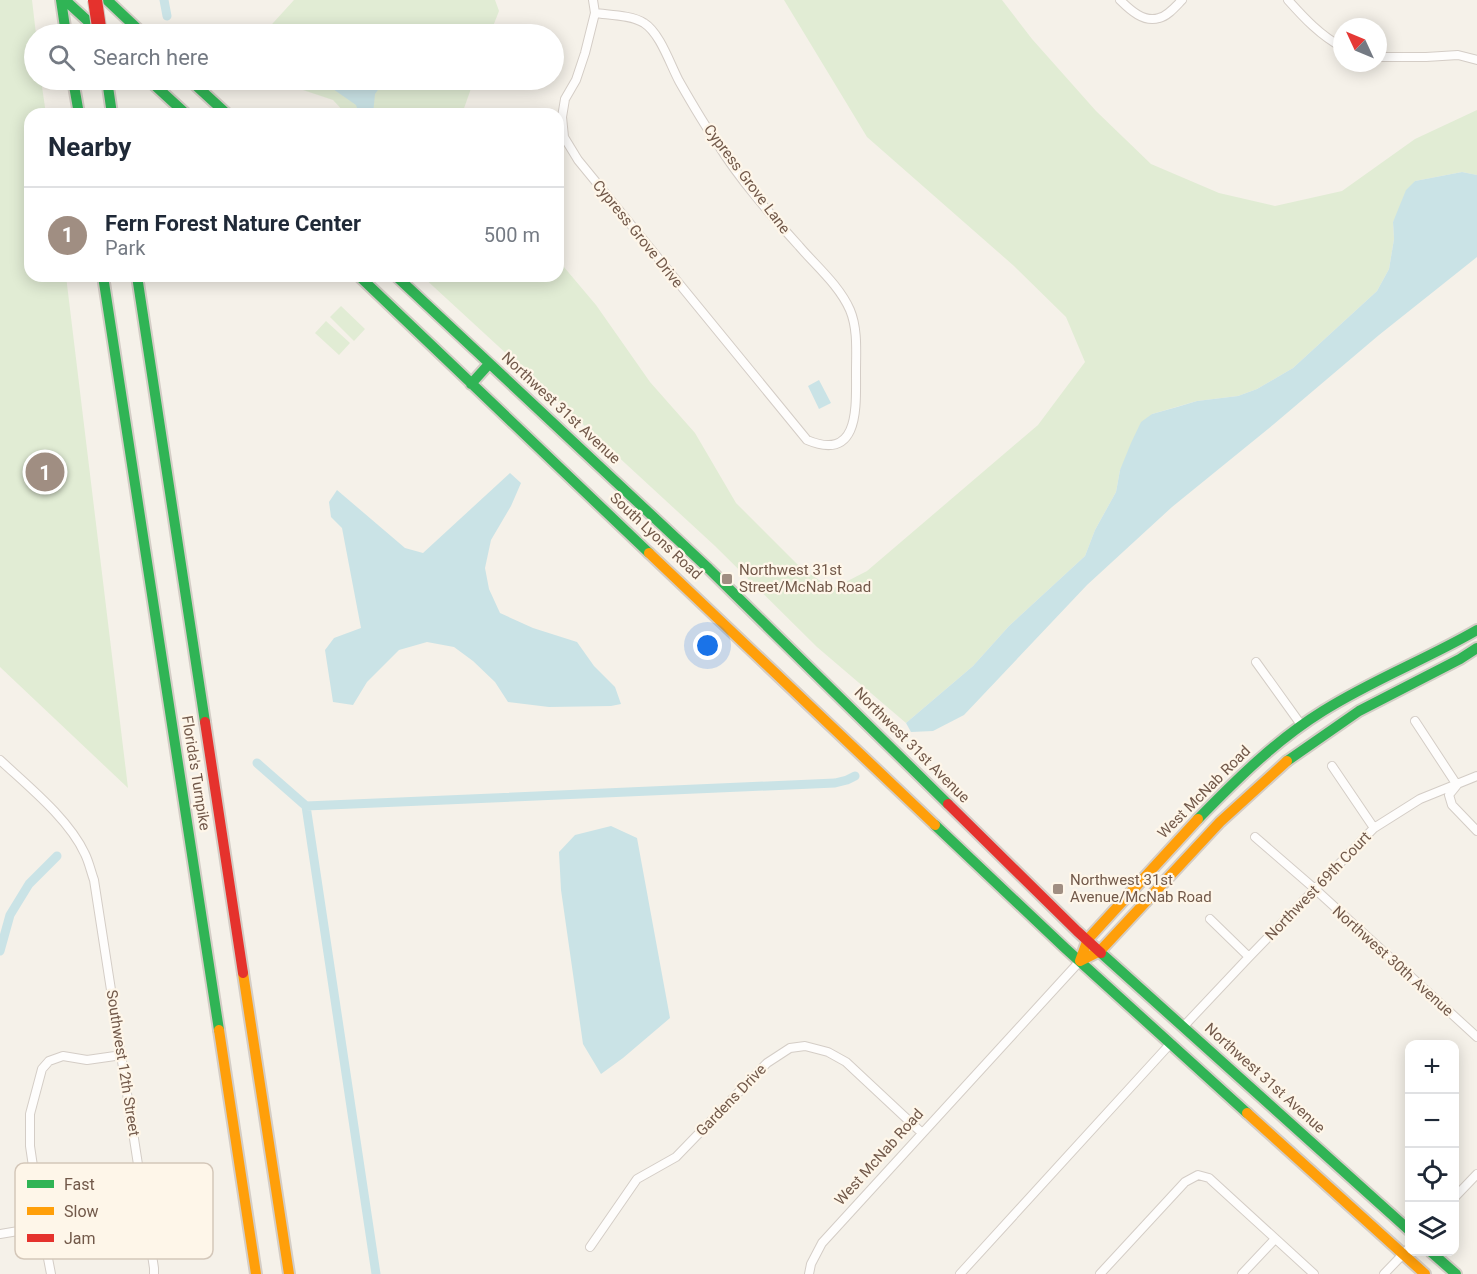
<!DOCTYPE html>
<html lang="en">
<head>
<meta charset="utf-8">
<style>
  :root { --surface:#fff; --page:#f2f2f3; --text:#1f2937; --muted:#747a83; --line:#e0e1e3; --accent:#a08e82 }
  body { margin:0; font-family:Roboto,sans-serif; background:var(--page); color:var(--text) }
  .controls { position:absolute; right:18px; bottom:18px; display:grid; overflow:hidden; border-radius:12px; box-shadow:0 3px 15px #0003 }
  .controls button { width:54px; height:54px; display:grid; place-items:center; padding:0; border:0; border-bottom:2px solid var(--line); background:var(--surface); color:var(--text); font:30px sans-serif }
  .compass { position:absolute; left:1333px; top:18px; width:54px; height:54px; border-radius:50%; background:var(--surface); box-shadow:0 3px 15px #0003; rotate:314deg }
  .you { position:absolute; left:708px; top:646px; width:21px; height:21px; margin:-15px; border:4px solid #fff; border-radius:50%; background:#1a73e8; box-shadow:0 0 0 9px #1a73e833 }
  .badge { display:grid; place-items:center; width:39px; height:39px; border-radius:50%; background:var(--accent); color:#fff; font-size:20px; font-weight:700 }
  .pin { position:absolute; translate:-50% -50%; border:3px solid #fff; box-shadow:0 2px 6px #0006 }
  .list { margin:0; padding:0; list-style:none }
  h2 { display:flex; justify-content:space-between; align-items:center; height:78px; margin:0; padding:0 24px; font-size:26px }
  h2 small { font-size:20px; font-weight:400; color:var(--muted) }
  .list li { display:grid; grid-template-columns:39px 1fr auto; gap:18px; align-items:center; box-sizing:border-box; height:96px; padding:0 24px; border-top:2px solid var(--line) }
  .list b { display:block; font-size:22px; white-space:nowrap }
  .list p { margin:0; font-size:20px; white-space:nowrap; color:var(--muted) }
  .list em { font-size:20px; font-style:normal; color:var(--muted) }
  .icon { flex:none; width:33px; height:33px; fill:none; stroke:currentColor; stroke-width:2; stroke-linecap:round; stroke-linejoin:round }
  .map { position:relative; flex:none; width:1477px; height:1274px; overflow:hidden }
  .search { position:absolute; background:var(--surface); box-shadow:0 3px 15px #0003; left:24px; top:24px; width:540px; height:66px; display:flex; align-items:center; gap:15px; box-sizing:border-box; padding:0 21px; border-radius:33px; color:var(--muted); font-size:22px }
  .panel { position:absolute; background:var(--surface); box-shadow:0 3px 15px #0003; left:24px; top:108px; width:540px; height:174px; border-radius:18px }
  .map>svg:first-child { display:block }
</style>
</head>
<body>
<div class="map">
<svg width="1477" height="1274" viewBox="0 0 1477 1274">
  <rect width="100%" height="100%" fill="#f5f1e9"/>
  <path fill="#e1ecd4" d="M0,0h32l4,34h-2v46h7l5,34h-16v162h36l62,512 -128,-121z
    M294,0h201l4,11 -9,23h-227z
    M784,0h218l30,39 64,72 55,53 68,29 56,13 67,-15 73,-52 62,-29v65l-15,-3 -47,9 -22,41 1,17 -5,30 -12,22 -84,77 -36,21 -19,7 -41,5 -45,13 -32,56 -4,22 -21,38 -10,26 -76,70 -36,40 -67,57 -89,-76 -102,-101 -293,-270h136v-16l38,45 54,77 45,51 41,70 64,64 32,22 35,-18 171,-146 47,-63 -19,-45 -52,-51 -147,-129z
    M280,80h194l-12,34h-116l-13,-14 -42,-14z
    M341,306l24,23 -11,12 -24,-24z
    M326,321l24,22 -11,12 -24,-22z"/>
  <path fill="#cae3e6" d="M320,80h65l-10,14 -2,20h-14l-3,-9z
    M1462,172l15,3v82l-98,78 -105,89 -102,83 -85,78 -123,130 -31,16 -22,1 -5,-9 67,-57 36,-40 76,-70 10,-26 21,-38 4,-22 11,-27 10,-21 11,-8 25,-7 20,-6 41,-5 19,-7 36,-21 84,-77 12,-22 5,-30 -1,-17 13,-32 9,-9z
    M819,380l12,23 -12,6 -11,-23z
    M510,473l11,10 -10,23 -20,34 -6,28 4,21 11,24 33,15 44,14 17,24 21,21 6,17 -10,2 -62,1 -41,-5 -13,-20 -22,-21 -19,-14 -27,-5 -28,8 -32,32 -14,23 -20,-3 -8,-52 9,-12 27,-10 -19,-100 -11,-11 -2,-15 8,-12 68,58 18,5z
    M611,826l26,12 33,180 -47,40 -22,16 -18,-30 -22,-154 -2,-38 16,-17z"/>
  <g fill="none" stroke-linecap="round" stroke-linejoin="round">
    <path stroke="#cae3e6" stroke-width="9" d="M164,0l3,16
      M257,763l49,43 529,-23 12,-3 8,-4
      M306,806l70,468
      M0,951l10,-36 19,-31 28,-28"/>
    <g stroke="#d4cdc6" stroke-width="10">
      <path id="street" d="M593,0l2,13 -10,40 -9,27 -11,19 -3,18 2,20 14,23 229,280c53,22 49,-33 49,-68 0,-20 2,-43 -6,-62 -11,-25 -34,-44 -51,-64 -29,-32 -59,-66 -82,-103 -14,-20 -26,-41 -38,-62 -9,-17 -19,-48 -35,-58 -12,-8 -35,-8 -49,-10
        M1120,0c10,10 24,23 39,18 9,-2 17,-12 23,-18
        M1288,0c16,18 33,36 54,47
        M1378,57h48l32,-2 19,5
        M1256,662l46,64
        M1415,721l42,64 -8,10 3,10 25,26
        M0,760c28,26 69,59 85,94 4,8 6,18 9,26l60,388v6
        M1332,766l42,62
        M1255,837l60,52 162,148
        M1210,919l39,38
        M1183,1027l66,-70 125,-129 46,-29 57,-23
        M1454,1198l23,-24
        M0,1234l42,-7
        M590,1247l47,-68 39,-22 91,-94 23,-15 15,-2 23,6 18,10 76,71
        M51,1274l-9,-47 -12,-81v-32l12,-45 7,-8 14,-5 24,4 35,-5
        M809,1274l2,-10 11,-21 258,-282
        M960,1274l211,-231
        M1100,1274l85,-92 13,-7 11,3 105,96
        M1242,1274l33,-35
        M1384,1274l26,-27"/>
    </g>
    <g stroke="#d4cdc6" stroke-width="14">
      <path id="fast" d="M61,0l5,34
        M65,0l37,34
        M107,0l36,34
        M73,80l6,34
        M107,80l5,34
        M149,80l37,34
        M190,80l37,34
        M103,276l116,754
        M137,276l68,446
        M359,276l290,277
        M396,276l313,293 239,235
        M471,384l18,-20
        M1287,761l72,-50 101,-52 17,-11
        M1198,819c38,-39 78,-79 125,-108 49,-31 104,-52 154,-81
        M935,825l130,123 182,165
        M1101,953l309,278
        M1431,1252l25,22"/>
    </g>
    <g stroke="#d4cdc6" stroke-width="14">
      <path id="slow" d="M649,553l286,272
        M1080,961l8,-22 110,-120
        M1080,961l20,-10 120,-129 67,-61
        M243,973l46,301
        M219,1030l37,244
        M1247,1113l178,161"/>
    </g>
    <g stroke="#d4cdc6" stroke-width="14">
      <path id="jam" d="M205,722l38,251
        M948,804l129,127 24,22"/>
    </g>
    <use href="#street" stroke="#fefdfc" stroke-width="8"/>
    <use href="#fast" stroke="#30b455" stroke-width="10"/>
    <use href="#slow" stroke="#ff9f0a" stroke-width="10"/>
    <use href="#jam" stroke="#e5322d" stroke-width="10"/>
    <g stroke="#d4ccc5" stroke-width="16" stroke-linecap="butt">
      <path id="jam-bridge" d="M95,0l5,34"/>
    </g>
    <use href="#jam-bridge" stroke="#e5322d" stroke-width="14"/>
  </g>
  <g fill="#a08e82" stroke="#fef6e9" stroke-width="2">
    <rect x="721" y="573" width="12" height="12" rx="3"/>
    <rect x="1052" y="883" width="12" height="12" rx="3"/>
  </g>
  <g text-anchor="middle" stroke-width="4.5" stroke-linejoin="round" paint-order="stroke">
    <g font-size="15" fill="#72594a" stroke="#fef6e9">
      <text transform="translate(747 179) rotate(53)" y="5">Cypress Grove Lane</text>
      <text transform="translate(638 234) rotate(51)" y="5">Cypress Grove Drive</text>
      <text transform="translate(561 408) rotate(43)" y="5">Northwest 31st Avenue</text>
      <text transform="translate(656 536) rotate(43)" y="5">South Lyons Road</text>
      <text transform="translate(912 745) rotate(45)" y="5">Northwest 31st Avenue</text>
      <text transform="translate(196 773) rotate(81)" y="5">Florida's Turnpike</text>
      <text transform="translate(1204 792) rotate(-45)" y="5">West McNab Road</text>
      <text transform="translate(1318 886) rotate(-46)" y="5">Northwest 69th Court</text>
      <text transform="translate(1393 961) rotate(42)" y="5">Northwest 30th Avenue</text>
      <text transform="translate(123 1063) rotate(81)" y="5">Southwest 12th Street</text>
      <text transform="translate(1265 1078) rotate(42)" y="5">Northwest 31st Avenue</text>
      <text transform="translate(731 1100) rotate(-46)" y="5">Gardens Drive</text>
      <text transform="translate(879 1157) rotate(-48)" y="5">West McNab Road</text>
    </g>
    <g font-size="15" fill="#72594a" stroke="#fef6e9" text-anchor="start">
      <text x="739" y="575">Northwest 31st<tspan x="739" dy="17">Street/McNab Road</tspan></text>
      <text x="1070" y="885">Northwest 31st<tspan x="1070" dy="17">Avenue/McNab Road</tspan></text>
    </g>
  </g>
  <rect x="15" y="1163" width="198" height="96" rx="9" fill="#fef6e9" stroke="#d4c7b9" stroke-width="1.5"/>
  <rect x="27" y="1180" width="27" height="8" fill="#30b455"/>
  <rect x="27" y="1207" width="27" height="8" fill="#ff9f0a"/>
  <rect x="27" y="1234" width="27" height="8" fill="#e5322d"/>
  <g font-size="16" fill="#72594a">
    <text x="64" y="1190">Fast</text>
    <text x="64" y="1217">Slow</text>
    <text x="64" y="1244">Jam</text>
  </g>
</svg>
<div class="controls">
<button>+</button>
<button>−</button>
<button><svg class="icon" aria-label="locate" viewBox="0 0 24 24"><circle cx="12" cy="12" r="6"/><path d="M12 2v4M12 18v4M2 12h4M18 12h4"/></svg></button>
<button><svg class="icon" aria-label="layers" viewBox="0 0 24 24"><path d="M12 4l9 5-9 5-9-5zM3 14l9 5 9-5"/></svg></button>
</div>
<svg class="compass" viewBox="-18 -18 36 36"><path d="M0-13l5 13h-10z" fill="#e53935"/><path d="M0 13l5-13h-10z" fill="#747a83"/></svg>
<div class="you"></div>
<div class="pin badge" style="left:45px;top:472px">1</div>
<div class="search"><svg class="icon" aria-label="search" viewBox="0 0 24 24"><circle cx="10" cy="10" r="6"/><path d="M15 15l6 6"/></svg>Search here</div>
<section class="panel">
<h2>Nearby<small></small></h2>
<ul class="list">
<li><span class="badge">1</span><div><b>Fern Forest Nature Center</b><p>Park</p></div><em>500 m</em></li>
</ul>
</section>
</div>
</body>
</html>
